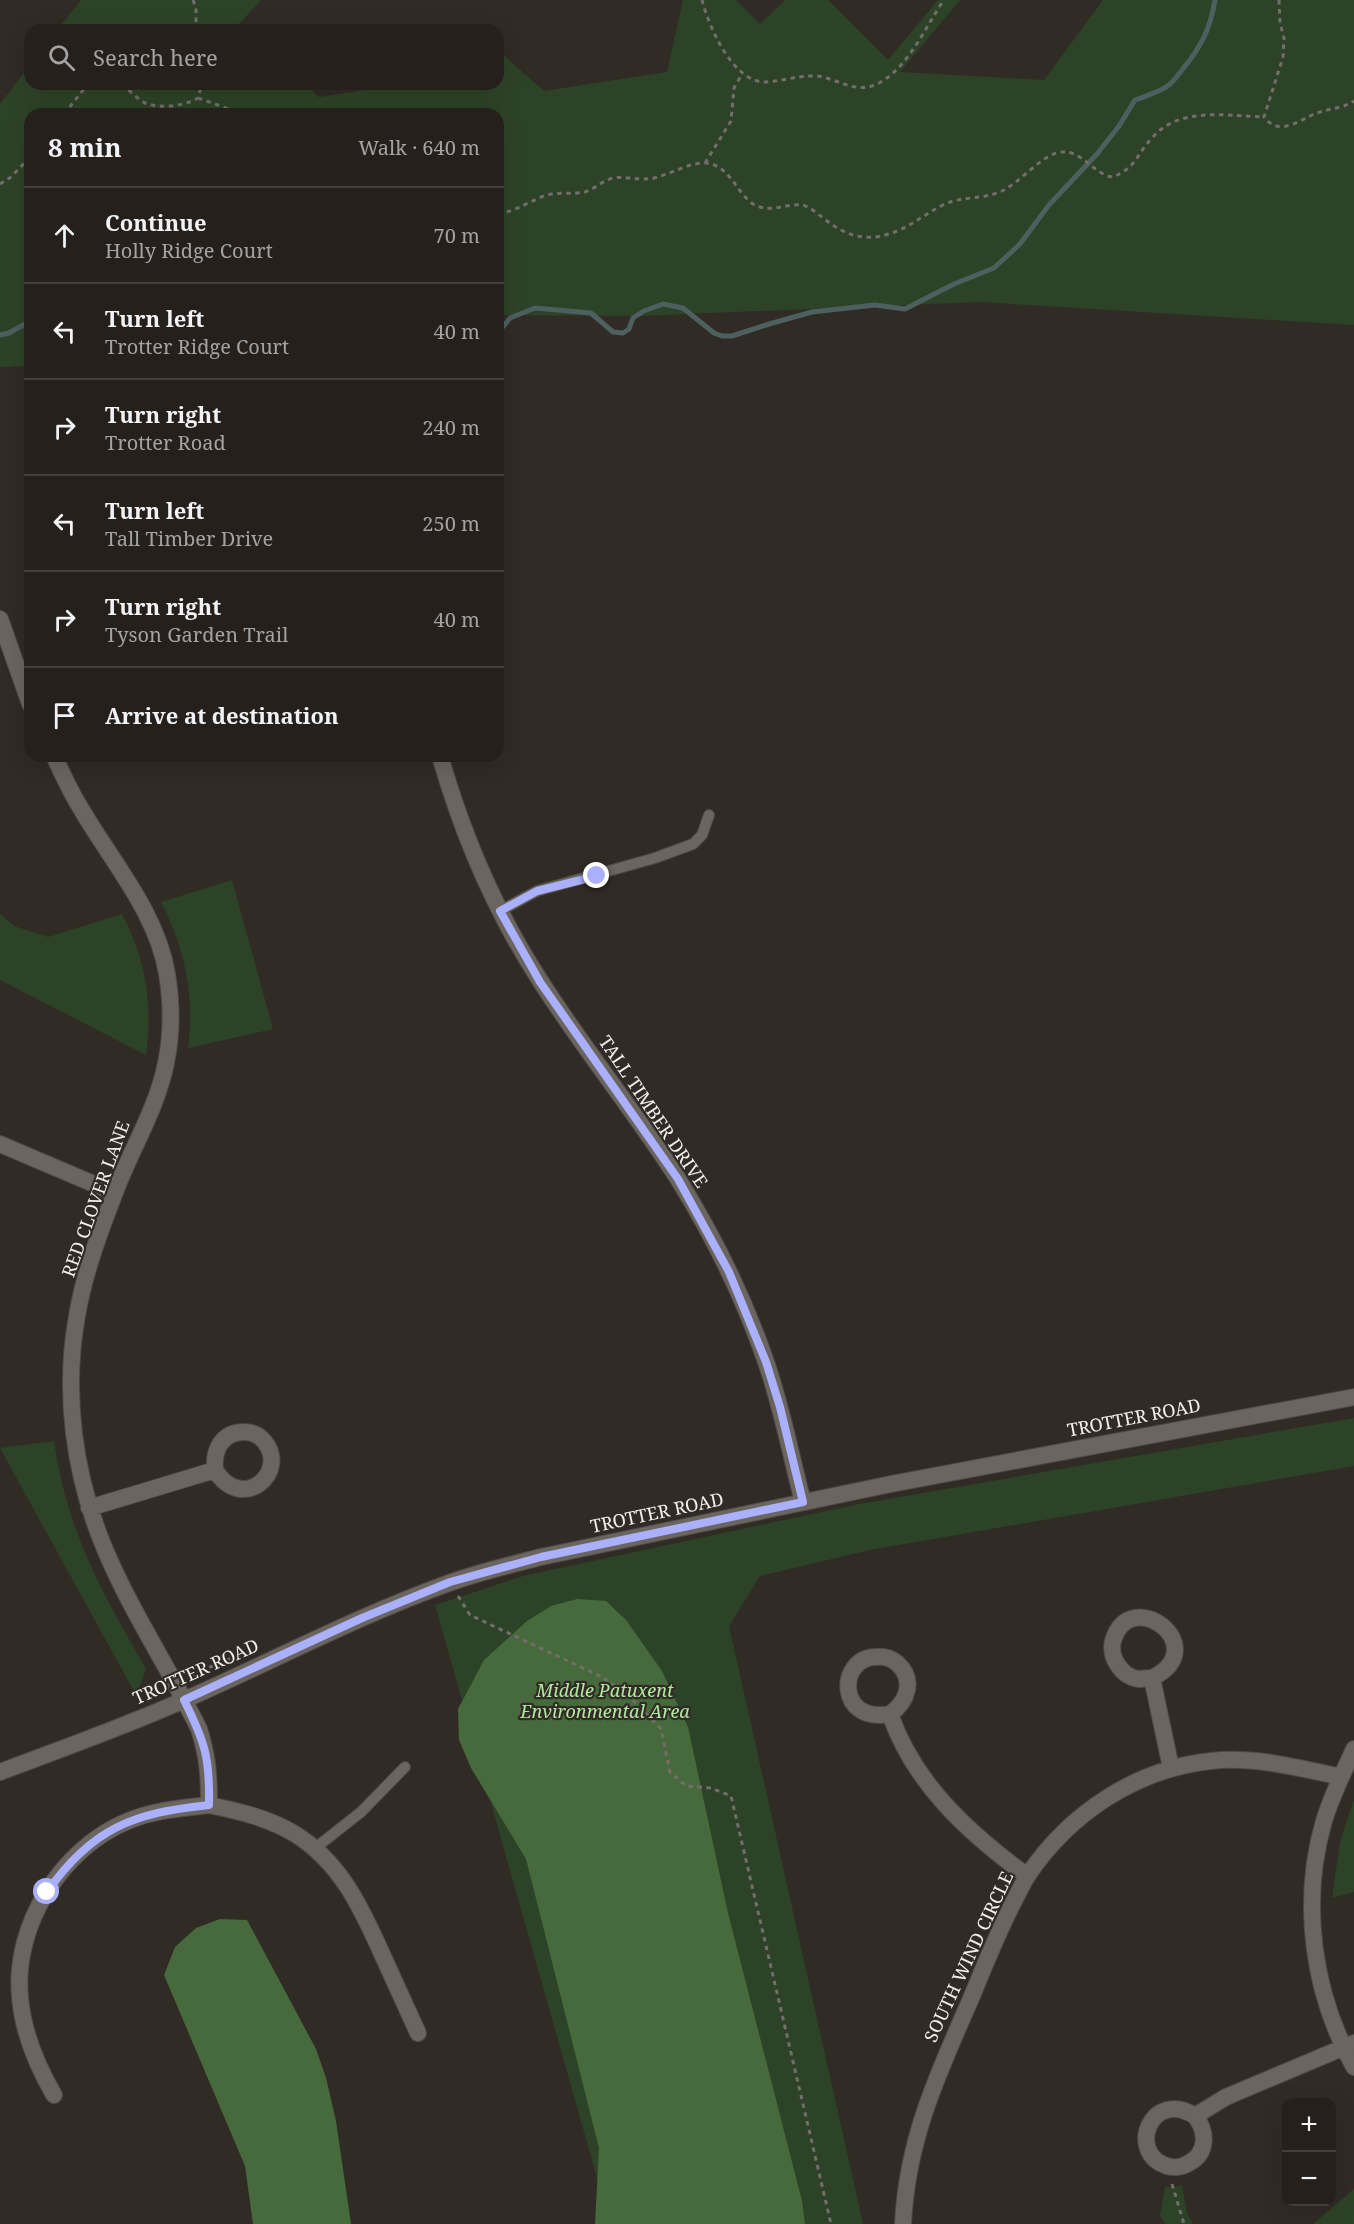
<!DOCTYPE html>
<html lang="en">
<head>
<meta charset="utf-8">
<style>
  :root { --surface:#25201c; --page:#2d2825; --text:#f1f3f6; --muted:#a3a3a3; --line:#423e3b }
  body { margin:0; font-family:"Noto Serif",serif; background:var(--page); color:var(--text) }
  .controls { position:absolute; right:18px; bottom:18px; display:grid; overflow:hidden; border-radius:12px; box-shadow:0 6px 24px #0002 }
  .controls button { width:54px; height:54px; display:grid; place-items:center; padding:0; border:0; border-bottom:2px solid var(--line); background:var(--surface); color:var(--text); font:30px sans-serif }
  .stop { position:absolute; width:18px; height:18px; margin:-14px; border:4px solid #aab0fb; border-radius:50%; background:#fff }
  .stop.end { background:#aab0fb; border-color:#fff; box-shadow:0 2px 6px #0008 }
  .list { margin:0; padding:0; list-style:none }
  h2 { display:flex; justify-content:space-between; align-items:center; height:78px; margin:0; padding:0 24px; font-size:26px }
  h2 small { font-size:20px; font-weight:400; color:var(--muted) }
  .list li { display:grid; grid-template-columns:39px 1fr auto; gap:18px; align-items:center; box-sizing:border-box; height:96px; padding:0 24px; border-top:2px solid var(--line) }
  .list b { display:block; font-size:22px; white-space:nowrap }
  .list p { margin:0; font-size:20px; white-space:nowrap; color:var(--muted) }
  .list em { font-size:20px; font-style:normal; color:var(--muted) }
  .icon { flex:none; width:33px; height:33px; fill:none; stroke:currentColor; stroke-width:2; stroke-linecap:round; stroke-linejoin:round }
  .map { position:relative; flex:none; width:1354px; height:2224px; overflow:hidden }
  .search { position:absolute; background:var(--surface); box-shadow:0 6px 24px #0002; left:24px; top:24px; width:480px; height:66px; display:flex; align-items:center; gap:15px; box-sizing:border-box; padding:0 21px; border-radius:18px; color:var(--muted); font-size:22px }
  .panel { position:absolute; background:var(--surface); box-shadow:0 6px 24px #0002; left:24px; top:108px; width:480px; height:654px; border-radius:18px }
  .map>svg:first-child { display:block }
</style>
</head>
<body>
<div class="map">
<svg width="1354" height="2224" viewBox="0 0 1354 2224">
  <rect width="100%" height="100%" fill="#312b26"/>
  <path fill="#2d4327" d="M81,0h180l-22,24 6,6h-188z
    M683,0h53l24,24 25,-24h43l60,60 50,-60h22l-60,72 144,8 59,-80h251v325l-374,-23 -342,14 -140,-1v-201h-468v252l-30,1v-263l30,-39v19h274l15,13 85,-13h94v-34l46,41 123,-19z
    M232,880l41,149 -85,19c7,-51 -3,-100 -27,-146z
    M0,914l14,12 34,11 74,-23c24,45 31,90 24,141l-146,-75z
    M1354,1418v48l-484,84 -110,26 -31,50 134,598h-253l-175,-619 88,-29 336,-72z
    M54,1441c13,91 48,151 92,228l-10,26 -136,-247z
    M1354,1799v93l-22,6 8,-56z
    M1182,2186l5,27 6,11h-28l-5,-8 5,-29z
    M1354,2189v35h-41z"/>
  <path fill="#466a3c" d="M577,1599l29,2 20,19 36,51 26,56 40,186 74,288 3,23h-210l4,-76 -73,-289 -55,-91 -12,-28 -1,-31 26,-49 43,-39 24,-15z
    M220,1919l27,1 69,129 10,29 10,43 15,103h-98l-8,-58 -81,-191 11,-28 21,-19z"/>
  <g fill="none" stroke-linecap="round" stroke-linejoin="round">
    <path stroke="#4d5f5e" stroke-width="5" d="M498,333l12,-15 25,-10 56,5 22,19 10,1 6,-4 4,-11 11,-7 19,-7 20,4 31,25 8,3h10l37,-12 43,-12 63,-7 30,4 49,-25 40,-16 26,-24 29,-39 48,-51 22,-28 16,-26c11,-4 25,-8 34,-15 5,-4 9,-10 13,-15 19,-23 28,-40 33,-70
      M0,335l9,-2 21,-12"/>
    <g stroke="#4d4944" stroke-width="12">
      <path id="service" d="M500,911l37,-20 118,-33 38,-14 9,-9 7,-20
        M314,1849l47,-37 44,-45"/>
    </g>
    <g stroke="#4d4944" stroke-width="18">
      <path id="minor" d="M0,619l30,85
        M54,756c8,17 16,35 26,51 31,54 77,105 87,167 5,30 5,60 -1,89 -9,46 -36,88 -52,132 -15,39 -30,79 -37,121 -14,77 -3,159 27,231 26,63 65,121 95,182 9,28 10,47 10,76 29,6 60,13 86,29 45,28 66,73 87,120 12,26 24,53 36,79
        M440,756c23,80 56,157 101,226 43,67 94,130 137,197 36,58 66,119 88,183 16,46 25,94 37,140
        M0,1144l115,49
        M89,1508l126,-38c-2,-20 7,-38 29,-38 8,0 15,3 20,9 26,31 -22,73 -49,29
        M1152,1678c63,-31 -22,-95 -39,-37 -4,16 8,35 25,38 4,0 9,-1 14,-1l19,90
        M890,1714c17,-12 26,-34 7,-51 -6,-5 -14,-7 -22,-6 -37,1 -39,67 15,57 24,70 79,119 137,162
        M1354,1749c-11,24 -23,48 -30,72 -24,82 -11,173 30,246
        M54,2095c-18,-31 -31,-62 -34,-98 -7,-72 42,-149 108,-176 26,-11 54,-13 81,-16
        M1195,2116c-44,-28 -69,37 -28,50 7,2 16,1 22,-3 19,-10 18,-32 6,-47l31,-19 128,-54
        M903,2224c4,-83 33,-146 66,-221 14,-33 27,-67 44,-100 5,-9 9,-19 15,-28 42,-62 108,-106 183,-114 43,-5 88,7 130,16"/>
    </g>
    <g stroke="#4d4944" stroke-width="18">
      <path id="tertiary" d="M0,1772c61,-23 123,-45 182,-71 89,-39 175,-85 267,-118 30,-11 61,-18 92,-26l350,-73 463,-87"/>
    </g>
    <path stroke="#746e6a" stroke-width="3" stroke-dasharray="4.5 4.5" stroke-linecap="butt" d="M193,0l3,8v22
      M702,0c7,27 31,83 64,82 17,-1 33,-7 51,-6 22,3 39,19 62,7 30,-16 46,-56 65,-83
      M1279,0l1,23 4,15 -1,19 -19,60c16,21 36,2 53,-4 13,-5 25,-4 37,-12
      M122,84c7,6 15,15 23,19 15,6 40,3 53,-5l4,-14
      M198,98l45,16
      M64,114l24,-30
      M705,163l26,-42 3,-33 8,-14
      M0,184l11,-7 19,-20
      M498,214c18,-3 30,-12 46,-18 13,-5 28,-1 41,-4 10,-3 18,-12 28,-14 14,-2 27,3 41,0 17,-4 36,-16 52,-15 23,2 30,29 47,41 16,10 33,-1 49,1 7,1 14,8 20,12 16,13 32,22 53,20 30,-4 45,-21 70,-33 17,-8 37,-4 57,-13 19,-9 41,-38 60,-39 20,-2 32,23 51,25 24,-10 23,-22 39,-39 27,-32 75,-22 112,-21
      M458,1596l12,19 132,62 25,17 34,35 9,43 16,14 25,2 20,8 100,428
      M194,1676l2,-3 38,-16
      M1172,2184l12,40"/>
    <use href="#service" stroke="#6b655f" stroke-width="10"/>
    <use href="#minor" stroke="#6b655f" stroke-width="16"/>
    <use href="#tertiary" stroke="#6b655f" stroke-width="16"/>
  </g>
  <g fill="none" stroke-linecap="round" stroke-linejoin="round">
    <path stroke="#aab0fb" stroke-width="8" d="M47,1892c45,-64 86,-79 162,-87 1,-47 -4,-63 -25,-105l178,-82 88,-36 91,-25 262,-55 -23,-95 -14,-45 -37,-90 -51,-93 -138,-197 -40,-71 37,-20 60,-15"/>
  </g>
  <g text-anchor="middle" stroke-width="4.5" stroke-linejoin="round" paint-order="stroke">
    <g font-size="18" fill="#f3efeb" stroke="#312b26">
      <text transform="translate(653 1112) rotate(56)" y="6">TALL TIMBER DRIVE</text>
      <text transform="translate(96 1199) rotate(-70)" y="6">RED CLOVER LANE</text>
      <text transform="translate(1134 1418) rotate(-11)" y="6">TROTTER ROAD</text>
      <text transform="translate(657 1513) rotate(-12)" y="6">TROTTER ROAD</text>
      <text transform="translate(196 1672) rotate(-24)" y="6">TROTTER ROAD</text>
      <text transform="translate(969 1957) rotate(-65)" y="6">SOUTH WIND CIRCLE</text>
    </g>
    <g font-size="18" font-style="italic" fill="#b1e9a2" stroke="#312b26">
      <text x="605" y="1697">Middle Patuxent<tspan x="605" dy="21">Environmental Area</tspan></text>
    </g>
  </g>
</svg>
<div class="controls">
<button>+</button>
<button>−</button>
</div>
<div class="stop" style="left:47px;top:1892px"></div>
<div class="stop end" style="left:597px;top:876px"></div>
<div class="search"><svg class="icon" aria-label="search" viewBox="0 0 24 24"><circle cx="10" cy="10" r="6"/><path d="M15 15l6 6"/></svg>Search here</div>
<section class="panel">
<h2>8 min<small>Walk · 640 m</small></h2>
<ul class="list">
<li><svg class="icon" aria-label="ahead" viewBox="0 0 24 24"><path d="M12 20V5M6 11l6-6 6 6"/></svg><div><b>Continue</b><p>Holly Ridge Court</p></div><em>70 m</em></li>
<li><svg class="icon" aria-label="left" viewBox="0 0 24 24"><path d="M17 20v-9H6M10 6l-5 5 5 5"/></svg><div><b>Turn left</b><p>Trotter Ridge Court</p></div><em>40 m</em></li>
<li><svg class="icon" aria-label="right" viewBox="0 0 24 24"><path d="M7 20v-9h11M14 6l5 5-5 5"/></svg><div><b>Turn right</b><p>Trotter Road</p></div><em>240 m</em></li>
<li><svg class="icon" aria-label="left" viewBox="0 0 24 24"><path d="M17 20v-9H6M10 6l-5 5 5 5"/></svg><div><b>Turn left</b><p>Tall Timber Drive</p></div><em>250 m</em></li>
<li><svg class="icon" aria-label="right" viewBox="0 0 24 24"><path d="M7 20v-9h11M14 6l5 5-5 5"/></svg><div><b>Turn right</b><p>Tyson Garden Trail</p></div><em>40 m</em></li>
<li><svg class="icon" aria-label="arrive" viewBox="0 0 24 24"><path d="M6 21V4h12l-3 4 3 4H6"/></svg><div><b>Arrive at destination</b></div></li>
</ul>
</section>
</div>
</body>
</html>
